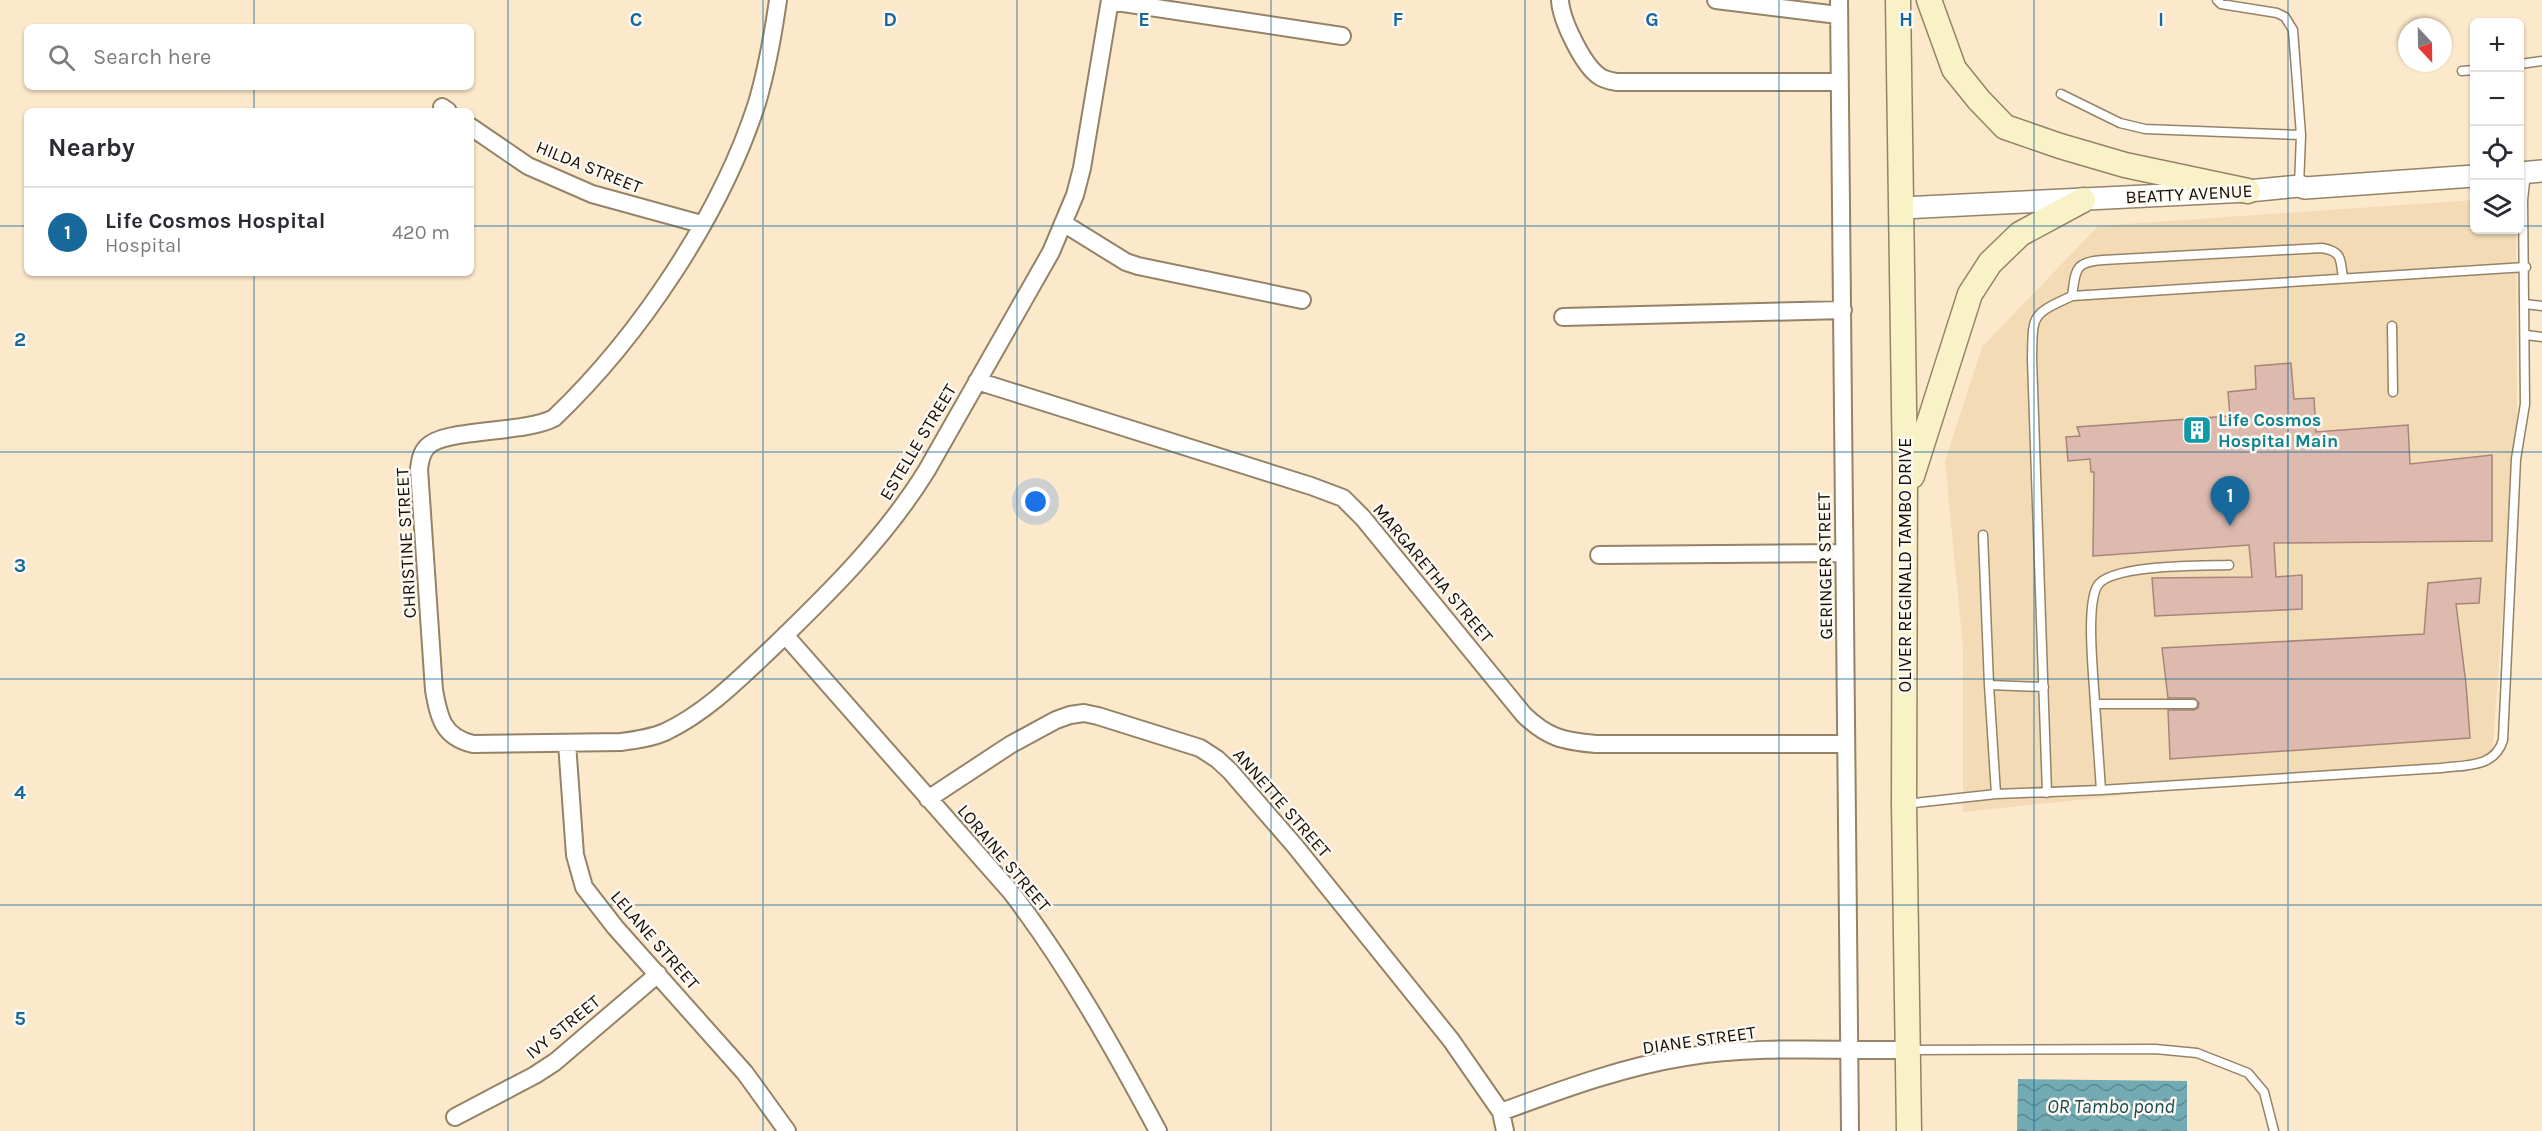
<!DOCTYPE html>
<html lang="en">
<head>
<meta charset="utf-8">
<style>
  :root { --surface:#fff; --page:#f2f2f3; --text:#2b2b33; --muted:#7c7c81; --line:#e1e1e2; --accent:#18699b }
  body { margin:0; font-family:Karla,sans-serif; background:var(--page); color:var(--text) }
  .controls { position:absolute; right:18px; top:18px; display:grid; overflow:hidden; border-radius:9px; box-shadow:0 2px 4px #0004 }
  .controls button { width:54px; height:54px; display:grid; place-items:center; padding:0; border:0; border-bottom:2px solid var(--line); background:var(--surface); color:var(--text); font:30px sans-serif }
  .compass { position:absolute; left:2398px; top:18px; width:54px; height:54px; border-radius:50%; background:var(--surface); box-shadow:0 2px 4px #0004; rotate:158deg }
  .you { position:absolute; left:1036px; top:502px; width:21px; height:21px; margin:-15px; border:4px solid #fff; border-radius:50%; background:#1a73e8; box-shadow:0 0 0 9px #1a73e833 }
  .badge { display:grid; place-items:center; width:39px; height:39px; border-radius:50%; background:var(--accent); color:#fff; font-size:20px; font-weight:700 }
  .pin { position:absolute; translate:-50% -50px; filter:drop-shadow(0 2px 3px #0008) }
  .pin::after { content:''; position:absolute; top:32px; width:21px; height:18px; background:inherit; clip-path:polygon(0 0,100% 0,50% 100%) }
  .list { margin:0; padding:0; list-style:none }
  h2 { display:flex; justify-content:space-between; align-items:center; height:78px; margin:0; padding:0 24px; font-size:26px }
  h2 small { font-size:20px; font-weight:400; color:var(--muted) }
  .list li { display:grid; grid-template-columns:39px 1fr auto; gap:18px; align-items:center; box-sizing:border-box; height:90px; padding:0 24px; border-top:2px solid var(--line) }
  .list b { display:block; font-size:22px; white-space:nowrap }
  .list p { margin:0; font-size:20px; white-space:nowrap; color:var(--muted) }
  .list em { font-size:20px; font-style:normal; color:var(--muted) }
  .icon { flex:none; width:33px; height:33px; fill:none; stroke:currentColor; stroke-width:2; stroke-linecap:round; stroke-linejoin:round }
  .map { position:relative; flex:none; width:2542px; height:1131px; overflow:hidden }
  .search { position:absolute; background:var(--surface); box-shadow:0 2px 4px #0004; left:24px; top:24px; width:450px; height:66px; display:flex; align-items:center; gap:15px; box-sizing:border-box; padding:0 21px; border-radius:9px; color:var(--muted); font-size:22px }
  .panel { position:absolute; background:var(--surface); box-shadow:0 2px 4px #0004; left:24px; top:108px; width:450px; height:168px; border-radius:9px }
  .map>svg:first-child { display:block }
</style>
</head>
<body>
<div class="map">
<svg width="2542" height="1131" viewBox="0 0 2542 1131">
  <defs>
    <pattern id="water-waves" width="16" height="10" patternUnits="userSpaceOnUse" patternTransform="scale(1.5)"><rect width="16" height="10" fill="#72abb3"/><path d="M0 5q4-4 8 0t8 0" fill="none" stroke="#5c8a90"/></pattern>
  </defs>
  <rect width="100%" height="100%" fill="#fce8ca"/>
  <path fill="#f3dbb6" d="M2474,200v30h42l1,187 -25,340 -529,55v-164l-18,-187 37,-114 116,-121z"/>
  <path fill="url(#water-waves)" d="M2018,1079l169,2v50h-170z"/>
  <path fill="#debaae" stroke="#a7857b" stroke-width="1.5" d="M2291,363l3,36 20,-1 2,34 92,-7 2,39 82,-9v86l-218,2 2,34 26,-2v34l-147,7 -3,-38 100,-1 -3,-32 -156,11 1,-84h-3l-1,-13 -22,2 -2,-24 14,-1 -3,-9 153,-11 -2,-24 28,-3 -1,-23z
    M2481,578l-2,25 -23,1 10,80 4,54 -300,21 -2,-49h26l4,-2 1,-5 -5,-5h-26l-6,-50 262,-14 4,-51z"/>
  <g fill="none" stroke-linecap="round" stroke-linejoin="round">
    <g stroke="#958367" stroke-width="11">
      <path id="service" d="M2217,0l4,4 56,9 8,4 8,13 8,105 -2,51
        M2520,64l22,-3
        M2462,71l12,-1
        M2061,94l59,29 25,6 156,6
        M2072,296c4,-25 1,-34 31,-36l219,-12c21,4 18,11 21,30
        M2525,304l17,2
        M2392,326l1,66
        M2526,335l16,2
        M1983,535l6,150 55,2
        M1989,685l7,109
        M2095,704c-1,-25 -10,-100 3,-119 15,-21 106,-19 131,-20
        M2101,790l-6,-86h98
        M2047,793l-15,-434c1,-44 -2,-44 40,-63l454,-29
        M1905,804l91,-10 105,-4 340,-22c24,-3 54,0 62,-28l13,-281 9,-55 -2,-204 3,-27
        M1909,1050l246,-1 42,4 51,20 16,19 10,39"/>
    </g>
    <g stroke="#958367" stroke-width="20">
      <path id="minor" d="M778,0c-5,35 -11,69 -21,103 -36,112 -118,234 -203,315 -30,16 -110,10 -127,29 -6,6 -7,14 -8,22l15,221c5,28 9,47 39,54l148,-2c15,-2 30,-4 44,-10 42,-20 74,-53 107,-84 56,-54 114,-111 155,-178l124,-218 24,-57 7,-27 28,-168
        M1560,0c1,20 23,65 39,76 5,4 12,5 18,6h222
        M1716,0l122,15
        M1839,0l11,1131
        M1110,1l232,35
        M442,107l6,4
        M471,127l57,39 64,28 109,30
        M1063,223l63,39 12,4 164,34
        M1563,317l280,-7
        M977,381l334,105 32,12 20,20 161,197c24,23 39,26 72,29h250
        M1599,555l245,-2
        M785,635l226,257c56,73 103,157 147,239
        M567,743l8,112 9,32 31,40 130,146 42,58
        M928,799l82,-54 46,-25 14,-5 14,-2 14,3 102,32 17,11 13,12 65,75 156,194 50,72 4,19
        M1501,1112c60,-22 121,-45 184,-55 73,-12 149,-6 223,-7
        M455,1117l80,-42 20,-13 103,-88"/>
    </g>
    <g stroke="#958367" stroke-width="24">
      <path id="tertiary" d="M2520,173l22,-2
        M1902,208l346,-17 51,-5 6,2 169,-12"/>
    </g>
    <g stroke="#958367" stroke-width="27">
      <path id="secondary" d="M1898,0l7,472 -1,332 5,327
        M1929,0l25,69 25,31 26,27 55,19 65,19 123,26
        M1912,476l58,-182 20,-31 30,-29 63,-34"/>
    </g>
    <use href="#service" stroke="#fff" stroke-width="8"/>
    <use href="#minor" stroke="#fff" stroke-width="16"/>
    <use href="#tertiary" stroke="#fff" stroke-width="21"/>
    <use href="#secondary" stroke="#f8f2c6" stroke-width="24"/>
  </g>
  <path fill="none" stroke="#18699b" stroke-width="1.5" stroke-opacity="0.55" d="M254,0v27M508,0v1131M763,0v1131M1017,0v1131M1271,0v1131M1525,0v1131M1779,0v1131M2034,0v1131M2288,0v1131M254,87v24M0,226h27M471,226h2003M2520,226h22M254,273v858M0,452h2542M0,679h2542M0,905h2542"/>
  <defs>
    <g id="building-square" transform="scale(1.5)"><rect x="-9" y="-9" width="18" height="18" rx="4" fill="#0f9aa8" stroke="#fcf8f2"/><path d="M-4-6H4V6H1V3H-1V6H-4ZM-2.5-4.3h1.7v1.8h-1.7ZM.8-4.3h1.7v1.8H.8ZM-2.5-1h1.7V.8h-1.7ZM.8-1h1.7V.8H.8Z" fill="#fff"/></g>
  </defs>
  <g fill-rule="evenodd">
    <use href="#building-square" x="2197" y="430"/>
  </g>
  <g text-anchor="middle" stroke-width="5" stroke-linejoin="round" paint-order="stroke">
    <g font-size="18" fill="#150e05" stroke="#fcf8f2">
      <text transform="translate(589 167) rotate(22)" y="6">HILDA STREET</text>
      <text transform="translate(2189 194) rotate(-3)" y="6">BEATTY AVENUE</text>
      <text transform="translate(918 442) rotate(-59)" y="6">ESTELLE STREET</text>
      <text transform="translate(406 543) rotate(-93)" y="6">CHRISTINE STREET</text>
      <text transform="translate(1905 565) rotate(-90)" y="6">OLIVER REGINALD TAMBO DRIVE</text>
      <text transform="translate(1825 566) rotate(-91)" y="6">GERINGER STREET</text>
      <text transform="translate(1433 573) rotate(50)" y="6">MARGARETHA STREET</text>
      <text transform="translate(1282 803) rotate(49)" y="6">ANNETTE STREET</text>
      <text transform="translate(1004 858) rotate(50)" y="6">LORAINE STREET</text>
      <text transform="translate(655 940) rotate(49)" y="6">LELANE STREET</text>
      <text transform="translate(563 1027) rotate(-39)" y="6">IVY STREET</text>
      <text transform="translate(1699 1040) rotate(-8)" y="6">DIANE STREET</text>
    </g>
    <g font-size="18" font-weight="bold" fill="#0d838f" stroke="#fcf8f2" text-anchor="start">
      <text x="2218" y="426">Life Cosmos<tspan x="2218" dy="21">Hospital Main</tspan></text>
    </g>
    <g font-size="20" font-style="italic" fill="#1a4d53" stroke="#fcf8f2">
      <text x="2111" y="1113">OR Tambo pond</text>
    </g>
  </g>
  <g font-size="20" text-anchor="middle" font-weight="bold" fill="#18699b" stroke="#fcf8f2" stroke-width="5" stroke-linejoin="round" paint-order="stroke">
    <text x="636" y="26">C</text>
    <text x="890" y="26">D</text>
    <text x="1144" y="26">E</text>
    <text x="1398" y="26">F</text>
    <text x="1652" y="26">G</text>
    <text x="1906" y="26">H</text>
    <text x="2161" y="26">I</text>
    <text x="20" y="346">2</text>
    <text x="20" y="572">3</text>
    <text x="20" y="799">4</text>
    <text x="20" y="1025">5</text>
  </g>
</svg>
<div class="controls">
<button>+</button>
<button>−</button>
<button><svg class="icon" aria-label="locate" viewBox="0 0 24 24"><circle cx="12" cy="12" r="6"/><path d="M12 2v4M12 18v4M2 12h4M18 12h4"/></svg></button>
<button><svg class="icon" aria-label="layers" viewBox="0 0 24 24"><path d="M12 4l9 5-9 5-9-5zM3 14l9 5 9-5"/></svg></button>
</div>
<svg class="compass" viewBox="-18 -18 36 36"><path d="M0-13l5 13h-10z" fill="#e53935"/><path d="M0 13l5-13h-10z" fill="#7c7c81"/></svg>
<div class="you"></div>
<div class="pin badge" style="left:2230px;top:526px">1</div>
<div class="search"><svg class="icon" aria-label="search" viewBox="0 0 24 24"><circle cx="10" cy="10" r="6"/><path d="M15 15l6 6"/></svg>Search here</div>
<section class="panel">
<h2>Nearby<small></small></h2>
<ul class="list">
<li><span class="badge">1</span><div><b>Life Cosmos Hospital</b><p>Hospital</p></div><em>420 m</em></li>
</ul>
</section>
</div>
</body>
</html>
